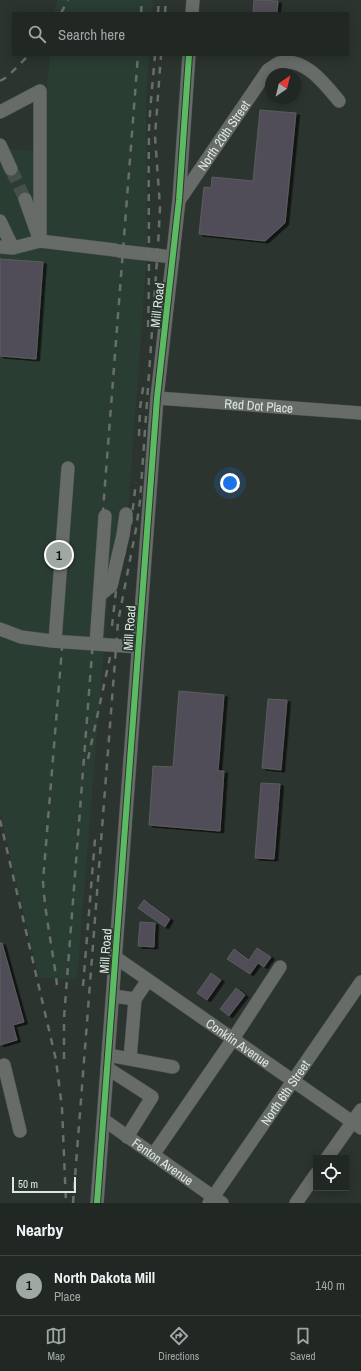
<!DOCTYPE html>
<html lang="en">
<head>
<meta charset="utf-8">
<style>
  :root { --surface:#212723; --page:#292f2b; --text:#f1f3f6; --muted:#a2a5a6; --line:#3e4441; --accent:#a0a8a3 }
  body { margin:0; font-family:"Archivo Narrow",sans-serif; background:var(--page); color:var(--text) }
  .controls { position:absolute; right:12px; bottom:12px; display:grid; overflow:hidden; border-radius:0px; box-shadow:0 2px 10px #0003 }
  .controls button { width:36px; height:36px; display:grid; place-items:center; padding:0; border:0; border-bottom:1px solid var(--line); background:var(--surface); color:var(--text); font:20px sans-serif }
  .compass { position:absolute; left:265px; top:68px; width:36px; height:36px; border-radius:50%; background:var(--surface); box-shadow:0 2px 10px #0003; rotate:35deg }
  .scale { position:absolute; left:12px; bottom:10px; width:64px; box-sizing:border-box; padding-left:4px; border:2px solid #dee7e1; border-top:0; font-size:11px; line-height:14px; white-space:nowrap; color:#dee7e1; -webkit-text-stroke:3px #29372e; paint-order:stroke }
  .you { position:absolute; left:230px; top:483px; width:14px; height:14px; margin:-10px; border:3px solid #fff; border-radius:50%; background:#1a73e8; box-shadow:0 0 0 6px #1a73e833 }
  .badge { display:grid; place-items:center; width:26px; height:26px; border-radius:50%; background:var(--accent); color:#111; font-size:13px; font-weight:700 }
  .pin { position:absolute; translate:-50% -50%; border:2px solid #fff; box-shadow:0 1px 4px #0006 }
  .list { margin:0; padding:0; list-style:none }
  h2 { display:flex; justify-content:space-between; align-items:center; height:52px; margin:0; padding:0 16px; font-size:17px }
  h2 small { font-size:13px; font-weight:400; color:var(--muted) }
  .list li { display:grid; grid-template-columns:26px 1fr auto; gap:12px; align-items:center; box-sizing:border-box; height:60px; padding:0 16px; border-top:1px solid var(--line) }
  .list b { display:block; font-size:15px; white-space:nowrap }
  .list p { margin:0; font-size:13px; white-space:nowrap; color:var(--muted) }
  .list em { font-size:13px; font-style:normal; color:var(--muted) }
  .icon { flex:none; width:22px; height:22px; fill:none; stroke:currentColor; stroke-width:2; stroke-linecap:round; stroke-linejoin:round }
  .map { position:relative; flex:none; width:361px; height:1203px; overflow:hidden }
  .search { position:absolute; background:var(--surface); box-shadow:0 2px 10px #0003; left:12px; right:12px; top:12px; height:44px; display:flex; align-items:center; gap:10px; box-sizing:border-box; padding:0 14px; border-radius:0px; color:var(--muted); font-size:15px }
  .sheet { height:112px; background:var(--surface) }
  nav { display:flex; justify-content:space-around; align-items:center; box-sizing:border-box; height:56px; border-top:1px solid var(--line); background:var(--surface); font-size:11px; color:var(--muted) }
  nav a { display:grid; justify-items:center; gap:2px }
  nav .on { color:var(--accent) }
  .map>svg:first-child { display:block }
</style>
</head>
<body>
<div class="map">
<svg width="361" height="1203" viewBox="0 0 361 1203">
  <defs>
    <filter id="shadow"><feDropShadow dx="3.5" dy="2" stdDeviation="0" flood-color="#0009"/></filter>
  </defs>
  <rect width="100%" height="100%" fill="#2c342f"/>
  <path fill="#2a3d32" d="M58,0h95l-1,13h-98l1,-6z
    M50,55h99l-3,40 1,158 -19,260 -20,85 -31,381 -38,-1 -39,-166v-663l40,2z"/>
  <path fill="#514d59" stroke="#5a5d5d" filter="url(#shadow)" d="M254,0l24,1 -1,12h-24z
    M260,110l36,3 -11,110 -20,18 -66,-7 5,-47 7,1 1,-11 41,4z
    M0,259l43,3 -7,97 -36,-3z
    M179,691l45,4 -6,76h6l-4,60 -71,-6 4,-59 20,1z
    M268,699l19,1 -6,70 -19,-2z
    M261,783l19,1 -6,75 -19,-1z
    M144,900l26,19 -5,8 -27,-19z
    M140,922l15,1 -1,24 -16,-1z
    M0,943h2l22,79 -11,3 4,15 -17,5z
    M257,948l14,9 -7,10 -6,-4 -8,11 -23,-15 7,-10 15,11z
    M211,973l10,7 -14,20 -10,-7z
    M236,988l9,7 -16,21 -9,-7z"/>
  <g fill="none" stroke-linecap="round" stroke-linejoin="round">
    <path stroke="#474f4a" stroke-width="13" stroke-dasharray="13 6" stroke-linecap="butt" d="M11,169l14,30"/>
    <g stroke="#49504c" stroke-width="14">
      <g id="minor">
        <path d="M192,13l1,-13"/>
        <path d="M0,112l40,-21v150l-27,7"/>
        <path d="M0,145l11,24"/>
        <path d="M25,199l15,42 75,9"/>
        <path id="s1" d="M180,199l88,-129c3,-2 7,-5 11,-7 25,-7 46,21 60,38"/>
        <path d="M0,221l13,27 -13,-1"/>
        <path d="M119,251l54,6"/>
        <path id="s2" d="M157,398l204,15"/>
        <path d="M100,595l11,-9 12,-51 3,-21"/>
        <path d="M0,629l21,8 31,4 86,6"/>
        <path d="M55,641l13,-173"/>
        <path d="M96,644l9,-128"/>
        <path id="s3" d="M115,957l246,171"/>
        <path d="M113,996l22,3 -5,60"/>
        <path d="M135,999l13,-19"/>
        <path d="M108,1055l65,12"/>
        <path d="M4,1065l16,66"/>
        <path d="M107,1068l45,29 -25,40"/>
        <path id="s4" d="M104,1120l118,83"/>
        <path d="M153,1155l80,-116 47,-72"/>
        <path d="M327,1158l34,-48"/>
        <path d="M97,1203l60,-805 22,-198 10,-145"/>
        <path id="s5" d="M209,1203l152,-221"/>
        <path d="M296,1203l20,-29"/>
      </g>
    </g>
    <use href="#minor" stroke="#676c69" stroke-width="13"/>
    <path stroke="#686e6a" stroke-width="2.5" stroke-dasharray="7 7" stroke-linecap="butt" d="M61,13l7,-13
      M141,13l1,-13
      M158,13l1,-13
      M165,13l1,-13
      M0,81l7,-4 22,-22
      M148,327c2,-66 0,-131 1,-196 1,-25 4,-51 6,-76
      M139,436l1,-28 4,-26
      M131,524l5,-42
      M112,626l5,-44 10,-39
      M88,759l22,-102
      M0,820l56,240 6,48 4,95
      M57,985c-4,-35 -12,-69 -14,-104l19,-233
      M83,986l12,-147
      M64,1059v-41l74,-963
      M73,1203l45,-581 18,-93 4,-28 18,-255 2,-39 -5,-71 6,-81"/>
    <g stroke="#29372e" stroke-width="8">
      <path id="cycleway" d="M97,1203l60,-805 22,-198 10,-145"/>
    </g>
    <use href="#cycleway" stroke="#5cba63" stroke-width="6"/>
  </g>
  <g text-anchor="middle" stroke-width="3.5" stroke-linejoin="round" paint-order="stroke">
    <g font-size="13" fill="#dee7e1" stroke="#29372e">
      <text dy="5" stroke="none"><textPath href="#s1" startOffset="77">North 20th Street</textPath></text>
      <text transform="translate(157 305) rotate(-84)" y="5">Mill Road</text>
      <text dy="5" stroke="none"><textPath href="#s2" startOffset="102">Red Dot Place</textPath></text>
      <text transform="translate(129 628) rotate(-86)" y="5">Mill Road</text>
      <text transform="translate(105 951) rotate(-86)" y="5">Mill Road</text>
      <text dy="5" stroke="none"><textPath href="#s3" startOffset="150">Conklin Avenue</textPath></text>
      <text dy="5" stroke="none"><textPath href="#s5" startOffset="134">North 6th Street</textPath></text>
      <text dy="5" stroke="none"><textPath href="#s4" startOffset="72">Fenton Avenue</textPath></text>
    </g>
  </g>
</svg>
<div class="controls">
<button><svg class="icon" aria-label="locate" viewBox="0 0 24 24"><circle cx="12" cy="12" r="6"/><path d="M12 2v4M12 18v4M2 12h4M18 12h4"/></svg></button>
</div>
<svg class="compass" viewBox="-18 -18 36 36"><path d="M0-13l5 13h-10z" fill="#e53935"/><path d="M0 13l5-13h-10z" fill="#a2a5a6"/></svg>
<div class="scale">50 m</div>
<div class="you"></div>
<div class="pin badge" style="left:59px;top:555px">1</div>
<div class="search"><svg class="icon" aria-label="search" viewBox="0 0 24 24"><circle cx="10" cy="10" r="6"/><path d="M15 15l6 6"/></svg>Search here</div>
</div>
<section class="sheet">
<h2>Nearby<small></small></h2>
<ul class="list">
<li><span class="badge">1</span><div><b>North Dakota Mill</b><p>Place</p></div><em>140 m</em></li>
</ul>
</section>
<nav>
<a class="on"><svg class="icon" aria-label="map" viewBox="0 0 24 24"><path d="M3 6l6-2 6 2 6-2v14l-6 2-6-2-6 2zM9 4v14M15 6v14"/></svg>Map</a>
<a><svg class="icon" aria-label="directions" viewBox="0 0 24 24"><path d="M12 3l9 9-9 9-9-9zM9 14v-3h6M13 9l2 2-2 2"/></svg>Directions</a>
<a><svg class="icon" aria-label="saved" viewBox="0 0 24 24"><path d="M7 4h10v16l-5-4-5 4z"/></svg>Saved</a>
</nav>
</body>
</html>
